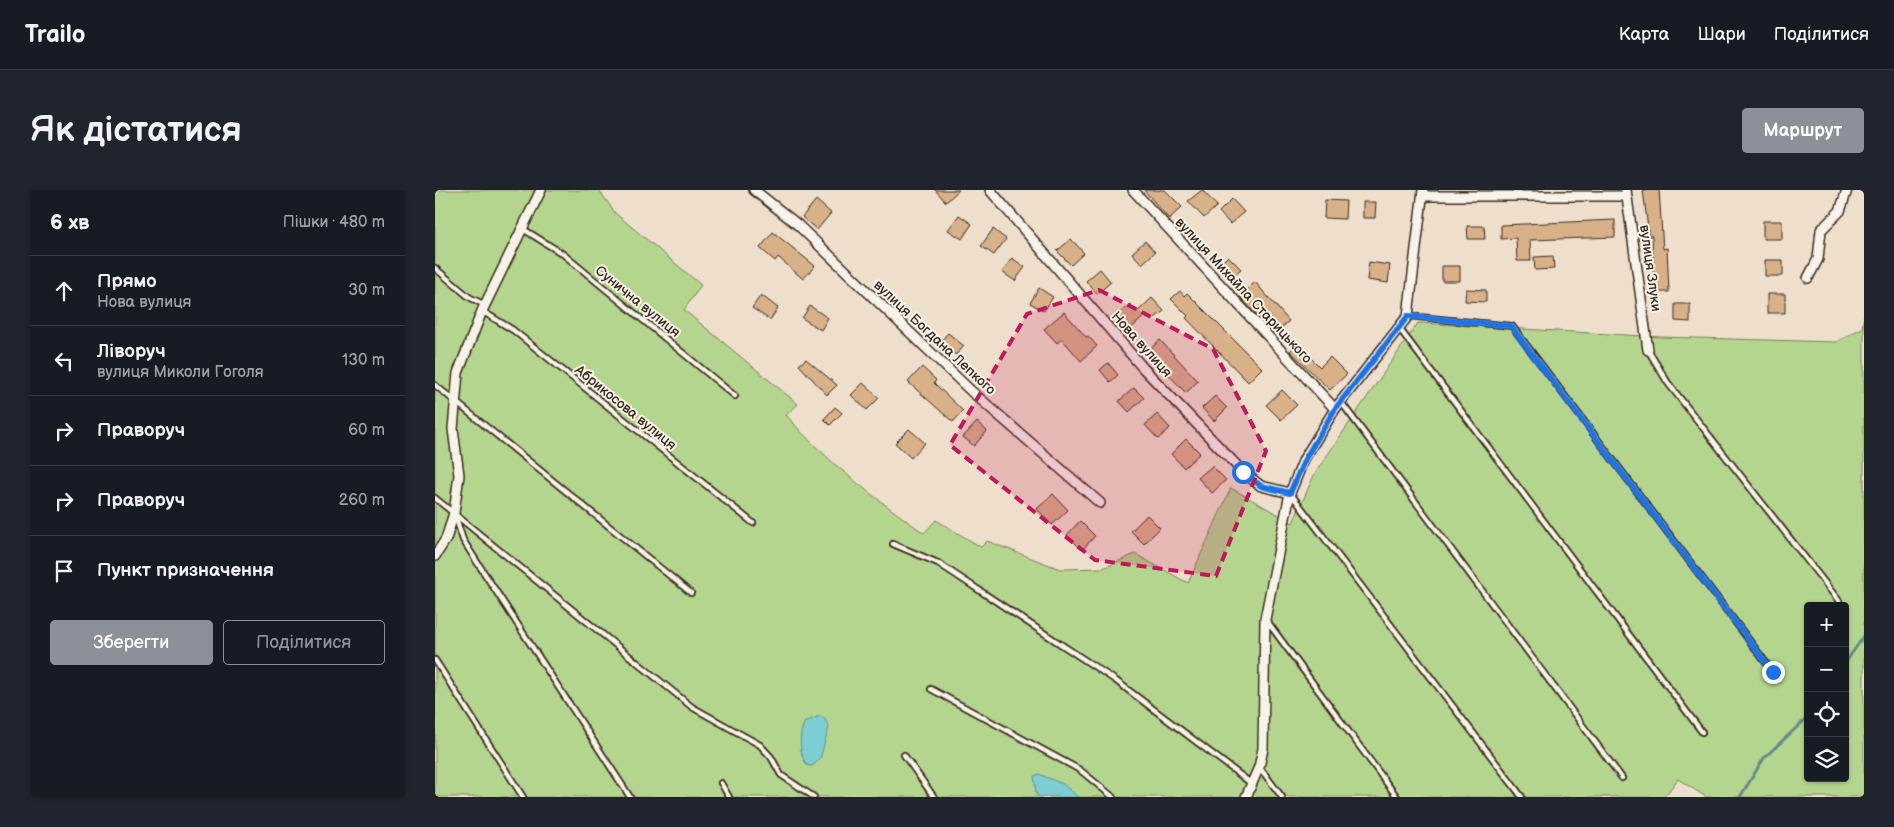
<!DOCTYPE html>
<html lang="uk">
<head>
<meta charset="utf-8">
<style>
  :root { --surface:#171b24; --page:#20242c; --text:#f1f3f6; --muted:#9ea1a6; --line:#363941; --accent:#8c9099 }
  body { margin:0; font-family:"Balsamiq Sans",sans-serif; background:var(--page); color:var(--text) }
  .controls { position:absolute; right:15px; bottom:15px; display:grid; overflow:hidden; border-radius:5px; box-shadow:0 1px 4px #0004 }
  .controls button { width:45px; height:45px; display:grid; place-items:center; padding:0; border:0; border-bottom:1px solid var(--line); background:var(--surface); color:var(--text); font:25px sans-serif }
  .stop { position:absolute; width:15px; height:15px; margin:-11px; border:4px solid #1a73e8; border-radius:50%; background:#fff }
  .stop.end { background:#1a73e8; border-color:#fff; box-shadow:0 1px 5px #0008 }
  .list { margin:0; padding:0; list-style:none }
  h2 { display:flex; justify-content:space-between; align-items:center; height:65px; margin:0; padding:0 20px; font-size:21px }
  h2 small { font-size:16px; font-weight:400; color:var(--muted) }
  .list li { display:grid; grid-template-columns:32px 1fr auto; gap:15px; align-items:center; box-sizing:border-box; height:70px; padding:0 20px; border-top:1px solid var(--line) }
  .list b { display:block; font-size:19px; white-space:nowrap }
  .list p { margin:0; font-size:16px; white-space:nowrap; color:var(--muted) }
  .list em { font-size:16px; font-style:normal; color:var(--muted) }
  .actions { display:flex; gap:10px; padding:15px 20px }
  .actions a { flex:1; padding:11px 0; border:1px solid var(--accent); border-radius:5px; text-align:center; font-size:18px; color:var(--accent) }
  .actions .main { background:var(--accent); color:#fff }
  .icon { flex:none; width:28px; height:28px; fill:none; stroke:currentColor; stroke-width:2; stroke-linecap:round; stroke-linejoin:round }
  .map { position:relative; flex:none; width:1429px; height:607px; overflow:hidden; border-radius:5px }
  header { display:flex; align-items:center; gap:30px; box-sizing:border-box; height:70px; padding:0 25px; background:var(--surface); border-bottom:1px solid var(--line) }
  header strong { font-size:24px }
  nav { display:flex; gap:28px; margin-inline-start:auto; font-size:18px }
  .intro { display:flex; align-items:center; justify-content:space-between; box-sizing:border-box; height:120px; padding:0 30px }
  h1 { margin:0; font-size:35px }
  .button { padding:12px 22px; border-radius:5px; background:var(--accent); color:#fff; font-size:18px; font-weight:700 }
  main { display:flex; gap:30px; padding:0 30px }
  aside { flex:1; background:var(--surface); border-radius:5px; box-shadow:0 1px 4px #0004 }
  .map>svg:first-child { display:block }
</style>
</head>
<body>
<header>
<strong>Trailo</strong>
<nav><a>Карта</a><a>Шари</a><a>Поділитися</a></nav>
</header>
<div class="intro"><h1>Як дістатися</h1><a class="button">Маршрут</a></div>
<main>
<aside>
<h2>6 хв<small>Пішки · 480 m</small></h2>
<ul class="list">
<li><svg class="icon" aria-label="ahead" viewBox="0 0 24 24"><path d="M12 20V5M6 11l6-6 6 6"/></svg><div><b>Прямо</b><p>Нова вулиця</p></div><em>30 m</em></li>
<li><svg class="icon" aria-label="left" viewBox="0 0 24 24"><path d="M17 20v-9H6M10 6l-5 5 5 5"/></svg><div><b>Ліворуч</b><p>вулиця Миколи Гоголя</p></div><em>130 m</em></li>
<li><svg class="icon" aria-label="right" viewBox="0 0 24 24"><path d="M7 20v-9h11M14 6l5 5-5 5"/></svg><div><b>Праворуч</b></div><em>60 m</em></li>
<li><svg class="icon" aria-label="right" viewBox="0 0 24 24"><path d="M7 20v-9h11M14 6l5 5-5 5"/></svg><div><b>Праворуч</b></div><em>260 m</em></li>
<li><svg class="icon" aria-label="arrive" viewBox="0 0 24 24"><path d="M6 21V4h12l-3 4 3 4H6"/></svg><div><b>Пункт призначення</b></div></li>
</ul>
<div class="actions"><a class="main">Зберегти</a><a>Поділитися</a></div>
</aside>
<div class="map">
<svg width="1429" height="607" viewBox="0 0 1429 607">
  <rect width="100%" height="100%" fill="#eedfcc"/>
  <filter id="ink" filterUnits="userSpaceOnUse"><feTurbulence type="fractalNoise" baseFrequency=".02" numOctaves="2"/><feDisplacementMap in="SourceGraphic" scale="10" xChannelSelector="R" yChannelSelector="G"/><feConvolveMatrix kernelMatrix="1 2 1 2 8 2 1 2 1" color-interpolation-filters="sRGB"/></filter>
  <g filter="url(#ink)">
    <path fill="#b4d58e" stroke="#788056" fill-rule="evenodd" d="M0,0h164l16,23 86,72 -17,25 114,94 -12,11c39,46 89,83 138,118l12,-13 45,27 6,-6 73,28 43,-1 32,-14 53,29 43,-95 62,35 22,-50 103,-150 243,14 175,5 26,-14 2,-12v481h-158l-28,-18 -14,18h-1229zM1373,416h37v172h-37z"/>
    <path fill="#7cced3" stroke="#628c8b" d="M385,526l4,2 5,9 -9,32 -8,7h-4c-9,-8 -10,-34 -3,-44z
      M604,584l24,10 15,13h-38l-4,-3 -2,-18z"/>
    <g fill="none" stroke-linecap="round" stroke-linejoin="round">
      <path stroke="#628c8b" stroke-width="3" d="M1410,473l19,-27
        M1305,607l24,-39 44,-41"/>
    </g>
    <path fill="#d8b189" stroke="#3b2a1e" d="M500,0h24l-13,12z
      M709,0h21l17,17 -13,12z
      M767,0l15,16 -13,12 -16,-17z
      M1208,0h16l4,59 4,-1 2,44h-15l-2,-56h-3z
      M797,9l12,13 -14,12 -11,-12z
      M381,10l15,13 -14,17 -15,-13z
      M890,10l21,1 -1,18 -21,-1z
      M928,12h13l-1,16h-12z
      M524,25l13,9 -10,15 -14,-9z
      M1180,30v17l-85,3 1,21h-14l-1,-23 -15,1v-14z
      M1328,31h19v18h-19z
      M1032,36h17l1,13h-17z
      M558,39l13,10 -12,16 -13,-9z
      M338,42l42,34 -12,13 -25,-22 -3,4 -15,-13z
      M636,49l13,14 -13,12 -14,-14z
      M710,51l10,11 -13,12 -10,-11z
      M793,66l13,13 -10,9 -12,-13z
      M1118,66l1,13 -19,1 -1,-13z
      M577,68l13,9 -10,14 -13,-9z
      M1330,70h18v16h-18z
      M934,72l21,3 -2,18 -21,-3z
      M1007,76h18v15h-18z
      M665,79l11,13 -14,12 -11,-13z
      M820,92l34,39 -14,13 -35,-37z
      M604,98l14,9 -9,14 -14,-8z
      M1031,99l20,1v12l-21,-1z
      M745,101l4,5 3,-3 75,75 -14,14 -62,-64 2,-2 -17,-17z
      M1332,104h18v19h-18z
      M326,105l17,13 -8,12 -18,-12z
      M717,108l12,13 -12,9 -5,-6 -18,16 -12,-15 13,-11 7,8z
      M1240,114h15v18l-15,-1z
      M375,116l18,12 -7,12 -19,-12z
      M629,122l22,25 2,-1 9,10 -16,15 -19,-22 -5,4 -13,-14z
      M513,143l16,13 -8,9 -16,-13z
      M725,150l38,41 -12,12 -39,-41z
      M862,154l23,23 10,-10 17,17 -17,16 -40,-39z
      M371,169l31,26 -10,10 -28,-30z
      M673,173l10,12 -8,7 -10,-12z
      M487,177l14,13 -2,3 29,28 -10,11 -45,-40z
      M428,193l16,15 -12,12 -16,-15z
      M699,198l10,10 -15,14 -10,-11z
      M847,200l15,15 -16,15 -15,-15z
      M780,206l12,12 -13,13 -12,-13z
      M400,217l7,6 -12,12 -6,-6z
      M722,224l13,14 -12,11 -13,-14z
      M542,232l10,9 -13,15 -11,-9z
      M474,239l16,14 -14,15 -16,-15z
      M751,249l14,14 -16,15 -13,-14z
      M777,276l14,14 -14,13 -14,-15z
      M618,304l15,16 -16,15 -15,-16z
      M712,325l13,13 -16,16 -13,-13z
      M645,331l15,15 -13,14 -15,-15z"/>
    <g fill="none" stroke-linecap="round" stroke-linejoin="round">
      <g stroke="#3b2a1e" stroke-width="8">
        <path id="service" d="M88,39l40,25 172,142
          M0,78l34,29 16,8
          M47,121l31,19 240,193
          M973,126l104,10 261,346
          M964,138l303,404
          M1213,160l20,33 171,218
          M0,195l256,208
          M906,212l281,376
          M856,304l231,303
          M0,308l257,209 68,38 11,12 10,18 33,22
          M20,325l8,25 14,22 153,235
          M458,354l45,19 177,117 137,104
          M832,431l130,176
          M0,470l88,137
          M496,499l149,81 33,27
          M469,565l30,42
          M825,578l22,29
          M286,593l8,14"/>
      </g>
      <g stroke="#3b2a1e" stroke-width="12">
        <path id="minor" d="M319,0l44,35 173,166 129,112
          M555,0l153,178 100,104 18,14 29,7
          M698,0l202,219
          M1191,0l22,160
          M988,6h204
          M1373,88l10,-19 3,-29 19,-19 7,-21
          M0,366l11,-17 8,-26 5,-38 -6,-46 5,-56 24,-62 59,-121
          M811,607l13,-30 4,-18 2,-130 25,-126 14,-34 31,-50 73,-93 15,-126"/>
      </g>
      <use href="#service" stroke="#f7f3e8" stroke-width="4.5"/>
      <use href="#minor" stroke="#f7f3e8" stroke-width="9"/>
    </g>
  </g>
  <g fill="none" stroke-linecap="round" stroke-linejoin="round" filter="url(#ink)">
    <path stroke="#1a73e8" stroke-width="6" d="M808,282l18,14 29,7 15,-34 30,-50 73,-93 103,10 262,346"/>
  </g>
  <path fill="#c2185b" fill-opacity="0.2" stroke="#c2185b" stroke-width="4" stroke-dasharray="10 6" stroke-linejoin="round" d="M664,100l114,59 53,102 -50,125 -121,-16 -145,-115 77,-131z"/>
  <g text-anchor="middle" stroke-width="4" stroke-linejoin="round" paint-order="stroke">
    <g font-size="14" fill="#3b2a1e" stroke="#f7f3e8">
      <text transform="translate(1216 78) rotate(82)" y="5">вулиця Злуки</text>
      <text transform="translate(809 100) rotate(47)" y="5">вулиця Михайла Старицького</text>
      <text transform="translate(203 111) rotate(39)" y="5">Сунична вулиця</text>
      <text transform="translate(500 147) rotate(43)" y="5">вулиця Богдана Лепкого</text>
      <text transform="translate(707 154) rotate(48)" y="5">Нова вулиця</text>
      <text transform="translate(191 217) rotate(39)" y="5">Абрикосова вулиця</text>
    </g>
  </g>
</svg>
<div class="controls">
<button>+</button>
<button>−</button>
<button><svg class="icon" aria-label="locate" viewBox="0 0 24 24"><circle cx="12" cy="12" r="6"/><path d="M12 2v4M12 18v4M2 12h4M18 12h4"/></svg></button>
<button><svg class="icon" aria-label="layers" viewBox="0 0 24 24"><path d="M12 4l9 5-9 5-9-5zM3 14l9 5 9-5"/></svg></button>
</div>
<div class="stop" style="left:808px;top:282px"></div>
<div class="stop end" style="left:1338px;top:482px"></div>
</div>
</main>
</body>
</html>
